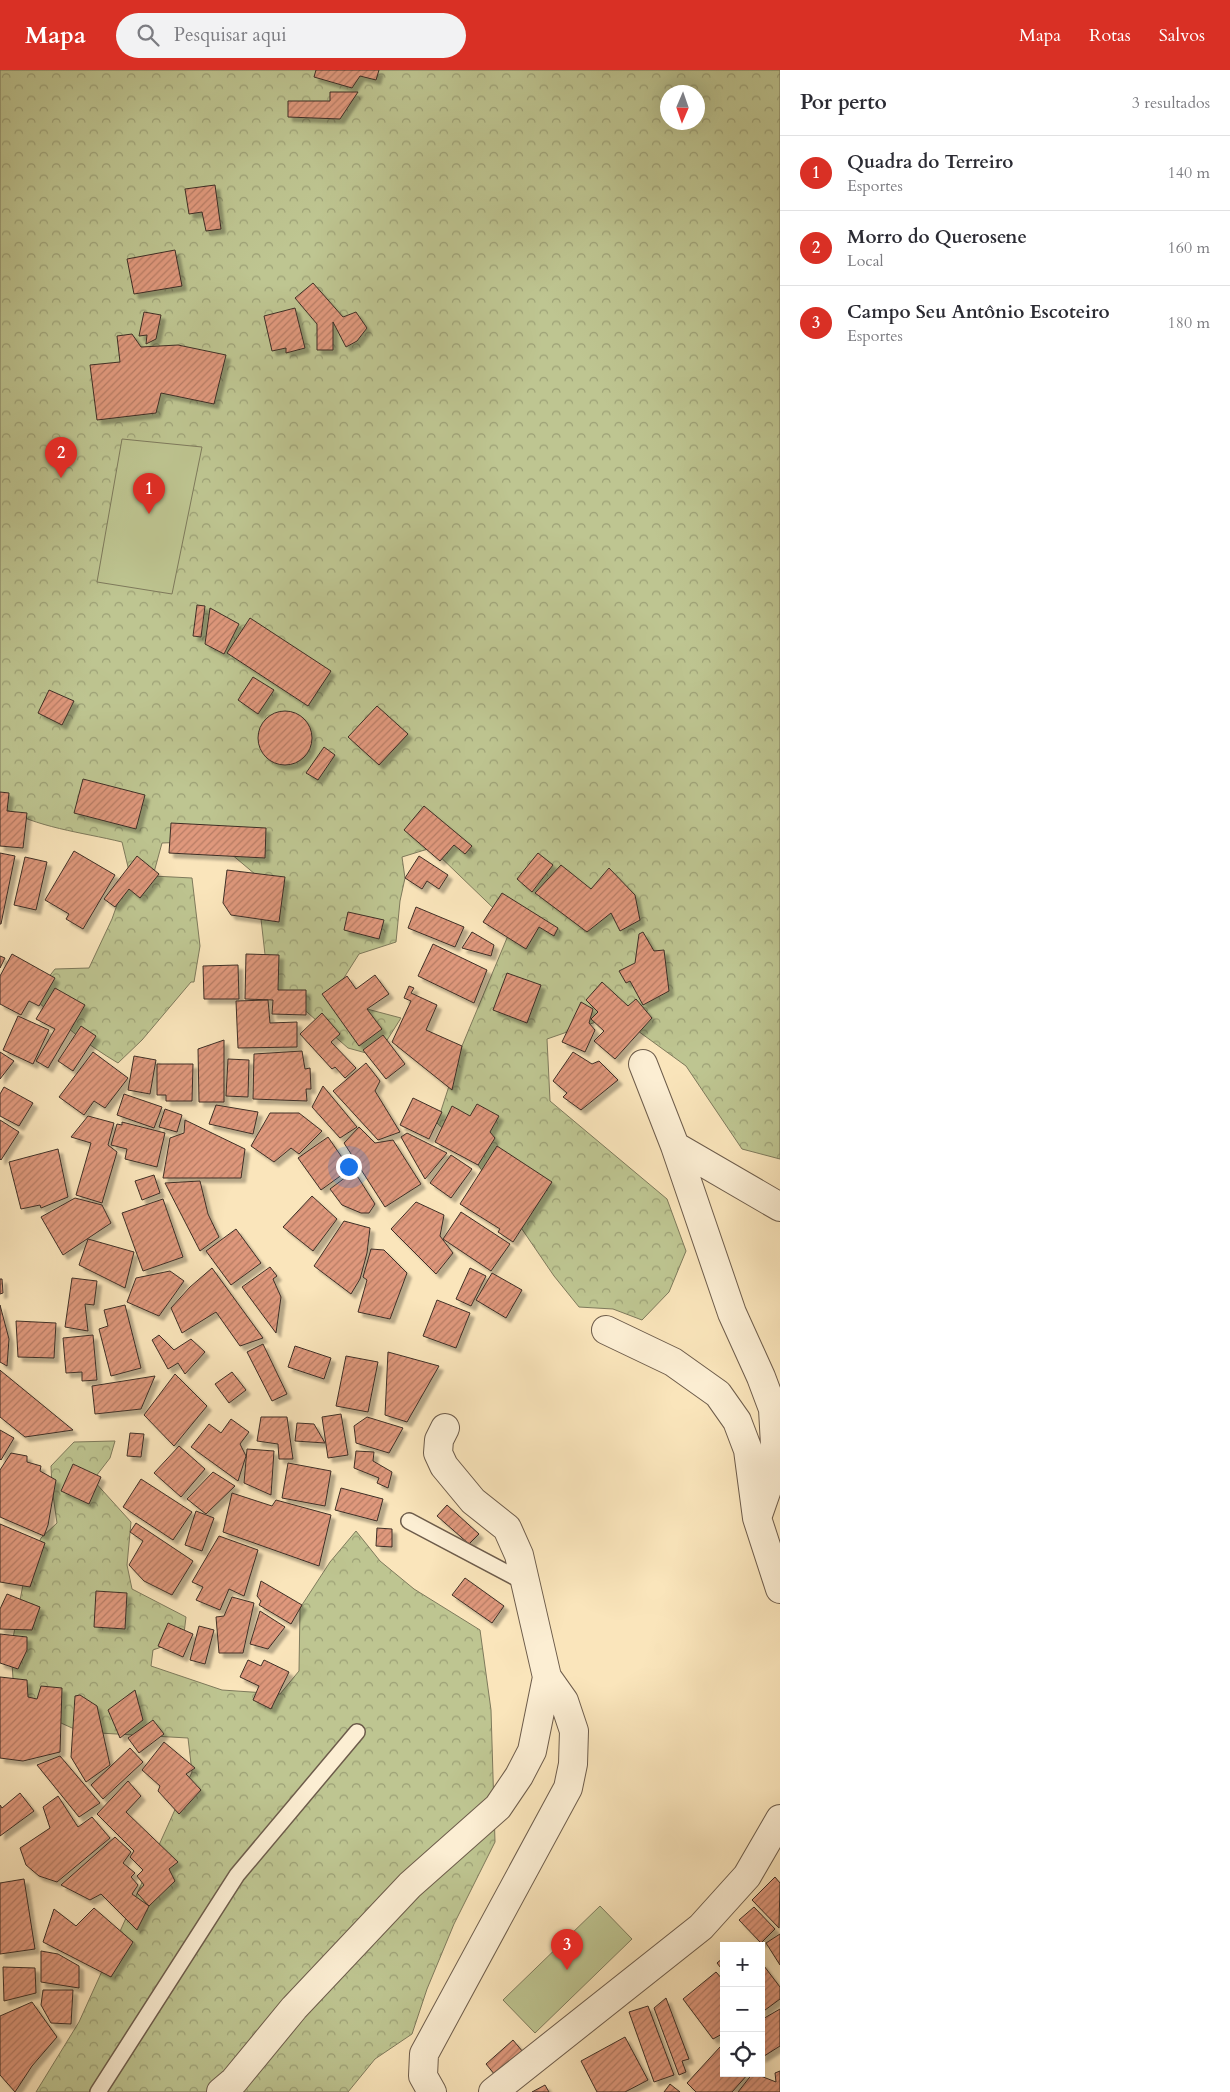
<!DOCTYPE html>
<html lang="pt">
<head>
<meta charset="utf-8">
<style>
  :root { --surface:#fff; --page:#f2f2f3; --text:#2b2b33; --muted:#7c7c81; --line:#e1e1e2; --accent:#d93025 }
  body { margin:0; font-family:Cardo,serif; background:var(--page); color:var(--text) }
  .controls { position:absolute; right:15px; bottom:15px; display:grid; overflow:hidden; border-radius:0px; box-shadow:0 5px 20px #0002 }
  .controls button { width:45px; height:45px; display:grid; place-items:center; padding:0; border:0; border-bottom:1px solid var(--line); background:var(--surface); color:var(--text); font:25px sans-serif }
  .compass { position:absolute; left:660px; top:15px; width:45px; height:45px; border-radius:50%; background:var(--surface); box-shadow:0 5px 20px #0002; rotate:182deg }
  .you { position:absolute; left:348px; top:1096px; width:18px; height:18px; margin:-12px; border:4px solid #fff; border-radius:50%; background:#1a73e8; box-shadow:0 0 0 8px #1a73e833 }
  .badge { display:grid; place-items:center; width:32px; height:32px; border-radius:50%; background:var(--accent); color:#fff; font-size:16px; font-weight:700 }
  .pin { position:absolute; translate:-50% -41px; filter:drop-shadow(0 1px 2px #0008) }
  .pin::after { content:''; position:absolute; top:26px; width:18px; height:15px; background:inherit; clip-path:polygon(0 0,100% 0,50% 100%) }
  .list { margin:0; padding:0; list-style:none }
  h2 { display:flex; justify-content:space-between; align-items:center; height:65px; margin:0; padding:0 20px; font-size:21px }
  h2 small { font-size:16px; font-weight:400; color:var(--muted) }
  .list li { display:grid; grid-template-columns:32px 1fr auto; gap:15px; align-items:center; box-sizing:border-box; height:75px; padding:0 20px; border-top:1px solid var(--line) }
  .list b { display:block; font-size:19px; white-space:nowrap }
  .list p { margin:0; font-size:16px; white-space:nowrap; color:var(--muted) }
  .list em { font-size:16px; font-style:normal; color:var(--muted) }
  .icon { flex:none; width:28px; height:28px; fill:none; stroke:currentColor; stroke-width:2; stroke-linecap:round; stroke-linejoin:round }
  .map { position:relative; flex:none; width:780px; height:2022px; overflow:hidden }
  header { display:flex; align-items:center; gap:30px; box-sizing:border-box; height:70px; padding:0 25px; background:var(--accent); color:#fff }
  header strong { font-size:24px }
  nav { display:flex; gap:28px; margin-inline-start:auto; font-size:18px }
  .search { width:350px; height:45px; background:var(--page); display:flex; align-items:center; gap:12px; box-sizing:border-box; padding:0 18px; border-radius:28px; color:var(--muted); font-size:19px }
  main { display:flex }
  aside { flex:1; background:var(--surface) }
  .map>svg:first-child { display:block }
</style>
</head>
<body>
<header>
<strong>Mapa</strong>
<div class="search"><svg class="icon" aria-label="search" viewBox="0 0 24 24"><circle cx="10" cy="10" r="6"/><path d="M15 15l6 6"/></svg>Pesquisar aqui</div>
<nav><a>Mapa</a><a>Rotas</a><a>Salvos</a></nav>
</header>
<main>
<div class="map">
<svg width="780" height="2022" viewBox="0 0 780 2022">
  <defs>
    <pattern id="forest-crowns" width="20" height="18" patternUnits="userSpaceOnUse" patternTransform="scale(1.25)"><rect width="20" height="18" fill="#bec591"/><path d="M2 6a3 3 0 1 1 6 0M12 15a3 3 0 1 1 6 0" fill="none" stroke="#9ca076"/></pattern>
    <pattern id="building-hatch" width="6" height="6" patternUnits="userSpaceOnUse" patternTransform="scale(1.25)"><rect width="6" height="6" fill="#df987c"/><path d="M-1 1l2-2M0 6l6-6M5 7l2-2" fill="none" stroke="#b67c65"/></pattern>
    <filter id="shadow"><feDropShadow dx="4.5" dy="4.5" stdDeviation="1" flood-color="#0004"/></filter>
  </defs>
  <rect width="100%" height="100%" fill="#fae5bb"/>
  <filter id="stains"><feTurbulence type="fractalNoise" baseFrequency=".004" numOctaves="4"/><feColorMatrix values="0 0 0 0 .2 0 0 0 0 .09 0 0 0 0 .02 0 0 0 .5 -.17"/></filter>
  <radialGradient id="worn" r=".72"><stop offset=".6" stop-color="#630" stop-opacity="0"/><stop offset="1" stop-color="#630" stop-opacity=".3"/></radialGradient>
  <path fill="url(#forest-crowns)" stroke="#7e7a5c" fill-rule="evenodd" d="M0,0h780v1089l-38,-10 -56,-83 -70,-51 -69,24 3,62 117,98 19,52 -17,41 -27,28 -29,-11 -34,-2 -25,-31 -84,-123 -33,-30 25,-77 50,-120 -81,-78 -29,9 3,21 -5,23 -4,41 -37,12 -19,30 27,25 34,9 -24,38 -29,-8 -48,-42 -31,-16 -8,-71 1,-39 -38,-32 -36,-6 -26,1 -9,33 39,2 8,68 -6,36h-3l-49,58 -24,23c-32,-19 -58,-40 -85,-66l22,-28 34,-1 23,-49 17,-48 -7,-29c-41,-10 -85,-14 -122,-36zM668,22h30v30h-30z
    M115,1371l-5,17 -17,22 38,42 -4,43 5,24 54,28 -4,33 -15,-5 -14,5 -2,16 71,24 58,4 19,-23 1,-63 30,-46 26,-31 24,30 34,28 66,41 11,80 4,132 -41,82 -27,65 -15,45 -37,25 -27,33h-312l43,-70 113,-250 -4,-34 -107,-6 -20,-9 -47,-30 -3,-44 13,-70 17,-41 16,-15 -5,-35 -1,-22 23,-24z"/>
  <path fill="#bec591" stroke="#7e7a5c" d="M122,369l80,8 -30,147 -75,-12z
    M600,1836l32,33 -97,94 -32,-33z"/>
  <path fill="url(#building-hatch)" stroke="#3e2f26" filter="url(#shadow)" d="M316,0h63l-3,10 -16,-4 -8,12 -38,-11z
    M330,22h28l-18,27 -52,-2v-16h42z
    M215,115l6,44 -15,2 -4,-19 -13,2 -4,-25z
    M175,180l7,36 -48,8 -7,-35z
    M313,213l30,34 13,-5 11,16 -10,13 -11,6 -13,-25v28h-16v-26l-22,-26z
    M295,238l10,40 -19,5v-5l-14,3 -8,-35z
    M144,242l17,3 -5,24 -10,5 1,-9 -8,1z
    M132,264l9,13 37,-2 48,10 -12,49 -53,-11 -5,20 -59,7 -7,-55 30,-3 -3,-26z
    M197,535l8,1 -4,31 -8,-1z
    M210,538l29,16 -15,30 -19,-10z
    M250,548l81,53 -23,35 -81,-53z
    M253,607l21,13 -16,24 -20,-14z
    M49,620l25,11 -12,24 -24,-12z
    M377,636l31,28 -29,31 -31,-28z
    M258 668a27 27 0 1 1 54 0a27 27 0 1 1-54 0Z
    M324,677l11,8 -17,25 -12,-7z
    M83,709l62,16 -9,34 -62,-16z
    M0,722l9,1 -2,18 20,2 -4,35 -23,-2z
    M424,736l48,40 -7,8 -11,-9 -14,16 -36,-31z
    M171,753l95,5 -1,30 -96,-5z
    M74,781l41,24 -32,54 -17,-10 3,-5 -24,-14z
    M0,783l15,3 -14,68h-1z
    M538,783l15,12 -21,27 -15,-13z
    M137,786l22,18 -19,24 -11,-9 -14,18 -11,-8z
    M419,786l29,19 -9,14 -12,-8 -5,8 -17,-11z
    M25,787l22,5 -11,48 -22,-5z
    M561,795l30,24 18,-21 26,27 5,25 -20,11 -9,-18 -24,19 -52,-39z
    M227,800l58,7 -6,45 -48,-7 -8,-12z
    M502,823l56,35 -4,8 -15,-9 -13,22 -43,-27z
    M416,837l48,20 -9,20 -47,-19z
    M348,842l36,8 -5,19 -35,-9z
    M472,862l22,13 -3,11 -29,-8z
    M643,862l11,19 10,-1 5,41 -26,14 -13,-24 -4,2 -7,-12 16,-8 4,-29z
    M433,874l54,26 -13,33 -56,-27z
    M12,884l43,24 -16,28 -10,-5 -8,14 -21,-11v-28z
    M246,884l33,1 -1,35h28v25l-34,-1 1,-14 -28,-1z
    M0,886l5,2 -5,10z
    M238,895l1,34h-35l-1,-33z
    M507,903l34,12 -14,38 -34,-13z
    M375,905l14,19 -22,15 15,20 -23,17 -37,-52 25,-18 9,13z
    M602,912l26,24 8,-7 16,19 -37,41 -21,-18 10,-10 -13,-12 7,-7 -12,-12z
    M409,916l5,2 -3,5 26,12 -11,25 36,16 -10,44 -60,-48 19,-41 -7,-3z
    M55,918l30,17 -37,63 -12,-7 19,-32 -19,-10z
    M268,930l2,23 27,-1v25l-59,1 -2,-47z
    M581,932l12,7 -4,14 6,7 -10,22 -23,-10z
    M322,943l18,21 -9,8 25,26 -11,10 -10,-11 -3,2 -32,-35z
    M18,946l31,14 -16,34 -30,-14z
    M81,956l15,10 -23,35 -15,-10z
    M383,965l22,29 -19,15 -23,-29z
    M224,970v62h-25l-1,-53z
    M302,981l3,18 5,-1 1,21h-5l1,12 -54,-2 1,-45z
    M0,982l14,9 -14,18z
    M93,982l35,26 -23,30 -11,-7 -10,14 -25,-18z
    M573,982l19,12 7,-3 19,19 -37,30 -18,-13 4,-4 -14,-12z
    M134,986l22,4 -6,34 -22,-4z
    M228,989l21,1 -1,37 -22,-1z
    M366,993l14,18 -5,10 25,41 -22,8 -45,-49z
    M157,994h36l-1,37h-26v-6h-9z
    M323,1016l34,41 -17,11 -28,-31z
    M4,1017l29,16 -14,23 -19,-10v-22z
    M124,1024l38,13 -8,21 -37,-13z
    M413,1028l29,14 -13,27 -29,-14z
    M477,1034l22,12 -9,16 5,6 -17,27 -43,-23 17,-36 18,10z
    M216,1035l42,7 -5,22 -44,-10z
    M165,1039l17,6 -5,17 -18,-5z
    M270,1043h29l23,18 -23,23 -8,-6 -17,14 -23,-16z
    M88,1046l26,7 -6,22 9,7 -15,51 -26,-8 15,-52 -20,-6z
    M0,1050l19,12 -18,28 -1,-1z
    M185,1050l60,29 -4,29h-78l7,-40 14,-5z
    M122,1052l43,11 -8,34 -32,-8 2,-10 -16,-4 6,-21 5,1z
    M359,1057l16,16 18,-3 28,44 -36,23 -41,-64z
    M407,1063l40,20 -22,26 -24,-42z
    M328,1067l22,32 -29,21 -23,-32z
    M497,1076l55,36 -39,60 -15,-10 2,-3 -40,-25z
    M58,1079l10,48 -27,11 -1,-3 -19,4 -12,-47z
    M451,1085l21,14 -21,29 -21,-15z
    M354,1101l21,33 -6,9h-8l-19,-8 -12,-16z
    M154,1105l6,18 -18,7 -7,-19z
    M200,1111l8,33 11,23 -19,14 -35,-68z
    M312,1126l25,23 -24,32 -30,-24z
    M75,1128l27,7 9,18 -48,32 -22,-38z
    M163,1129l20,58 -40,14 -21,-58z
    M416,1132l28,13 -4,21 13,17 -17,21 -45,-45z
    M461,1142l49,32 -19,27 -48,-32z
    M344,1151l26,7 -3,25 -7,26 -9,15 -37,-28z
    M236,1159l25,34 -30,22 -25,-34z
    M88,1169l46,13 -9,36 -46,-23z
    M371,1179l13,1 23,23 -17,46 -32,-7 9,-32 -4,-3z
    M270,1197l7,9 -4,3 8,18 -5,36 -34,-46z
    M212,1198l51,70 -23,8 -24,-34 -34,21 -11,-25 19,-21z
    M470,1198l16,8 -15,30 -15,-7z
    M170,1201l14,10 -25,35 -32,-14 9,-24z
    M492,1203l30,17 -16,28 -30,-18z
    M72,1208l25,3 -3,24 -9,-1 3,27 -23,-4z
    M0,1209h2l1,14 -3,1z
    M437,1230l33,13 -14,35 -33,-12z
    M0,1235l9,34 -2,27 -7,-4z
    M125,1235l16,63 -30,8 -12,-47 9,-3 -4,-16z
    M16,1251l40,2 -2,35 -36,-1z
    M93,1265l4,45 -15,1v-9l-16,1 -3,-35z
    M159,1265l15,15 17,-11 14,13 -20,22 -7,-11 -10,6 -16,-29z
    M263,1274l24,50 -15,7 -25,-49z
    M295,1276l36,12 -7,21 -36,-12z
    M388,1282l51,14 -32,56 -22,-7z
    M346,1286l32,6 -10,50 -32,-6z
    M0,1300l1,1 72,59 -48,7 -25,-20z
    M232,1302l14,18 -17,13 -14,-19z
    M175,1304l32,32 -33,40 -30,-31z
    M155,1306l-14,33 -46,5 -3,-28z
    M341,1344l7,41 -20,3 -6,-41z
    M261,1347h26l6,42h-14l-1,-15 -21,-3z
    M367,1347l36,11 -14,25 -33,-10 -2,-17z
    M231,1349l18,13 -9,12 6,12 -8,25 -47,-34 18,-23 12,9z
    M297,1353l17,1 11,19 -30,-2z
    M0,1360l14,8 -13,22 -1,-1z
    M130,1363l14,1 -3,23 -14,-1z
    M179,1376l26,23 -24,28 -27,-24z
    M247,1379l27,2 -3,44 -27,-12z
    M356,1381l18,1 -1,9 19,11 -4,16 -11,-5 2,-5 -25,-10z
    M11,1383l16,3v6l14,4 -1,5 16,9 -8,45 -4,11 -44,-19v-47z
    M288,1393l43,8 -6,35 -43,-8z
    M73,1394l28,13 -12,27 -28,-13z
    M213,1402l22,14 -29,28 -19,-15z
    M141,1409l51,33 -19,28 -50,-33z
    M341,1418l42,11 -6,22 -42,-11z
    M232,1423l40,13 4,-6 55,15 -12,51 -96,-34z
    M447,1435l32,29 -10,10 -32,-28z
    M196,1441l18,7 -12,33 -17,-6z
    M136,1453l57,38 -21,34 -28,-14 -15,-16 14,-24 -13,-9z
    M0,1454l45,19 -15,44 -30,-5z
    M377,1458l15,1v18l-16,-1z
    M219,1466l39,14 -14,46 -15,-7 -9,21 -24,-10 7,-13 -11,-5z
    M465,1508l39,28 -12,17 -40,-28z
    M261,1511l41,24 -11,19 -32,-19 2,-4 -4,-5z
    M96,1521l31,2 -2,36 -31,-2z
    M7,1524l33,13 -8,23 -32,-1v-20z
    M232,1527l22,6 -11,50h-24l-3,-36 8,-1z
    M260,1541l25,16 -17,22 -18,-5z
    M168,1553l25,11 -10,23 -25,-11z
    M199,1556l15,4 -9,34 -15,-4z
    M0,1564l27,3v13l-9,19 -18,-6z
    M248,1590l13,6 3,-6 25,12 -18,37 -18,-9 6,-14 -19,-9z
    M0,1607l27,3 1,17 9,2 4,-13 21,2 -2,64 -37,9 -23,-3z
    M135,1620l8,30 -23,18 -12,-28z
    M80,1625l17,11 13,59 -24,17 -15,-25 4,-61z
    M153,1650l11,14 -25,19 -11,-15z
    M164,1672l31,26 -9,6 15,16 -22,24 -21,-23 2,-5 -18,-16z
    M130,1678l13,14 -40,37 -12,-14z
    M60,1686l40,47 -21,14 -42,-52z
    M128,1711l13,15 -15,16 52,50 -9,7 6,12 -26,25 -12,-13 7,-8 -7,-9 6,-6 -13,-13 4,-6 -37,-37z
    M20,1723l14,18 -34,25v-31l2,3z
    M58,1726l20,31 14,-10 18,21 -53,44 -18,-6 -13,-11 -6,-17 30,-20 -7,-21z
    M115,1767l16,15 -8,11 12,10 -4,4 7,8 -6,9 17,12 -12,24 -36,-36 -11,6 -29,-15z
    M775,1807l5,6 -1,45 -27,-28z
    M24,1809l11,70 -35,5v-71z
    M754,1837l21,22 -14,14 -22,-23z
    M94,1838l39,34 -22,35 -68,-35 11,-33 22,17z
    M780,1864v31l-14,-22z
    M41,1881l17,3 21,12v22l-38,-6z
    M724,1887v15l-7,-9z
    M761,1892l19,25v12l-19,14z
    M3,1897l32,1 1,25 -32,8z
    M716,1902l8,9v52l-11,6 -30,-40z
    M43,1920h30l-2,34 -20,-1 -10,-18z
    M666,1928l23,61 -7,2 4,11 -7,3 -25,-67z
    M32,1932l25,35 -25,29 -17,26 -15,-17v-59z
    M648,1936l26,69 -20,7 -25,-70z
    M780,1939v37l-19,12v-38z
    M625,1967l23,43 -23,12h-28l-16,-31z
    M513,1970l10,12 -28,23 -9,-11z
    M720,1977l4,3v23h25l-17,19h-36l-9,-9z
    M780,2001v21h-42l15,-19 23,9 -1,-9z
    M670,2014l10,8h-16z
    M545,2015l4,7h-17z"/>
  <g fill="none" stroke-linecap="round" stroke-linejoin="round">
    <g stroke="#6d5c4b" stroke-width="18">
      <path id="lane" d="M409,1451l117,62
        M98,2022l139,-217 120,-143"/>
    </g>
    <g stroke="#6d5c4b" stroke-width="30">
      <path id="street" d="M643,994l32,82 57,167 29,64 12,32 2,36 -3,30 -15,43
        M675,1076l105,61
        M606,1260l67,32 45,32 19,27 11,29 9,68 23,71
        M221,2022l13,-11 60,-73 116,-123 88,-78 21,-31 13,-25 15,-74
        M432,2022l-9,-16 1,-22 144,-266 5,-24 1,-33 -10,-30 -17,-24 -28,-122 -12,-27 -34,-27 -29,-35 -6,-13 1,-13 6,-12
        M493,2022l208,-165 46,-51 33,-57"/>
    </g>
    <use href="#lane" stroke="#fceed3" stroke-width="15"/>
    <use href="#street" stroke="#fceed3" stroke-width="28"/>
  </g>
  <rect width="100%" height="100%" filter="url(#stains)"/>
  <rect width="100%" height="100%" fill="url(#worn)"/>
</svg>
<div class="controls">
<button>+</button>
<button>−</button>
<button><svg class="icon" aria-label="locate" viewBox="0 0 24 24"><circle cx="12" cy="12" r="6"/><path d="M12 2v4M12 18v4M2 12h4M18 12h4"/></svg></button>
</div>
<svg class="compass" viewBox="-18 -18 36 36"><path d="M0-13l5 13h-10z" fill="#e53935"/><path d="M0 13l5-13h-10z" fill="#7c7c81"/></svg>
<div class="you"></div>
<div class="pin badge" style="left:149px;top:444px">1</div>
<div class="pin badge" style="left:61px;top:408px">2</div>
<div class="pin badge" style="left:567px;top:1900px">3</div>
</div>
<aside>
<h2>Por perto<small>3 resultados</small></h2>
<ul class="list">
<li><span class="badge">1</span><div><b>Quadra do Terreiro</b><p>Esportes</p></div><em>140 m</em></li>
<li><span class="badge">2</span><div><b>Morro do Querosene</b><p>Local</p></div><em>160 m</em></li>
<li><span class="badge">3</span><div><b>Campo Seu Antônio Escoteiro</b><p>Esportes</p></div><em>180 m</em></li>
</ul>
</aside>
</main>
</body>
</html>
